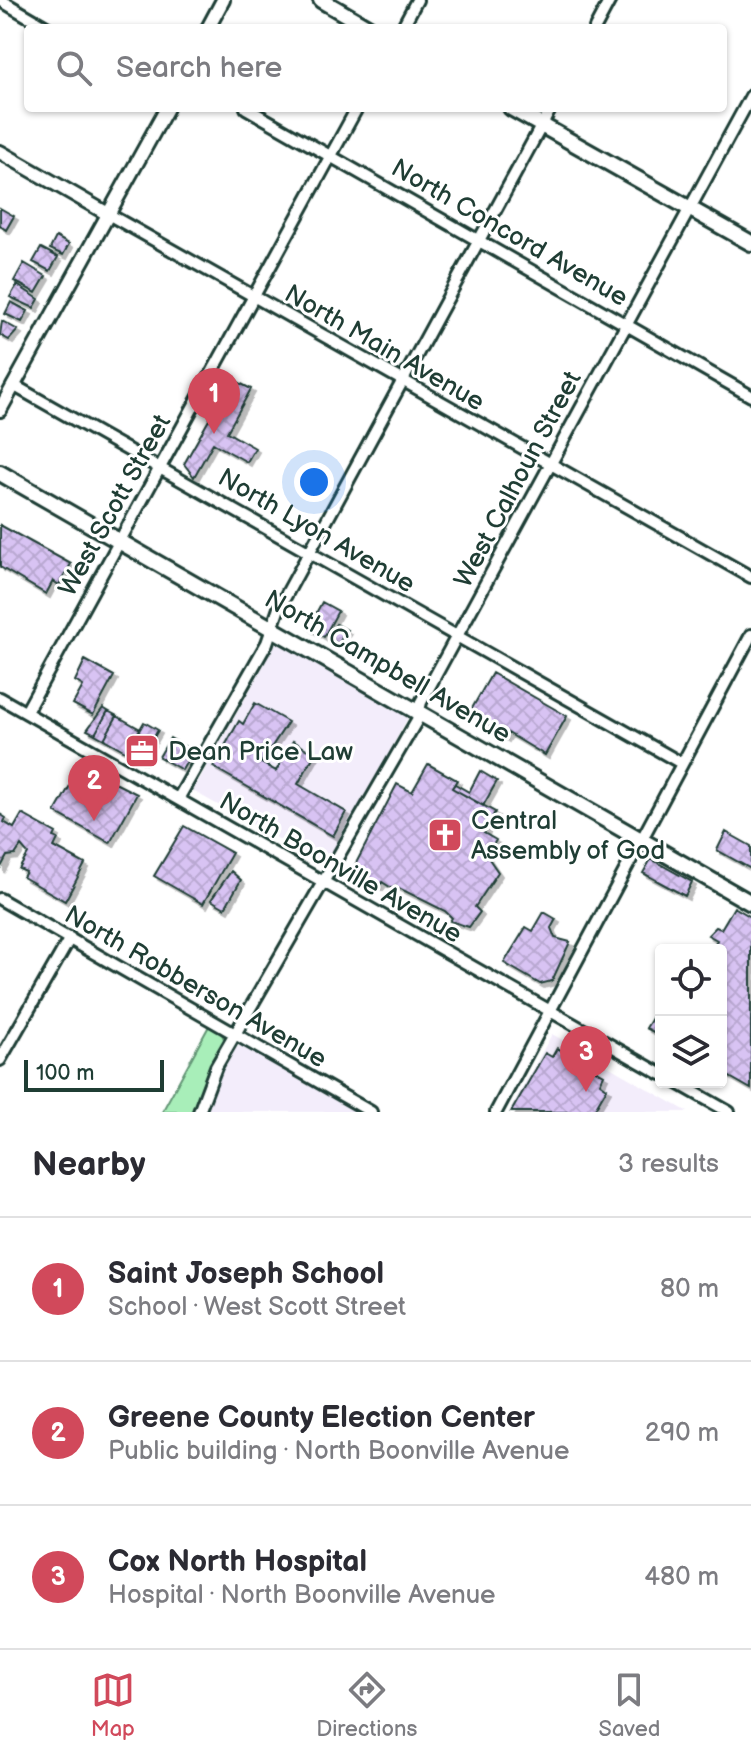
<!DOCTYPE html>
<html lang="en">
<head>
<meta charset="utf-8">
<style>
  :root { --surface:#fff; --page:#f2f2f3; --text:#2b2b33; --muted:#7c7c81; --line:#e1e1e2; --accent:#d1495b }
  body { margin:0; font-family:"Balsamiq Sans",sans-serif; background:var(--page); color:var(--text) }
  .controls { position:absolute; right:24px; bottom:24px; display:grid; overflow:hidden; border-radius:8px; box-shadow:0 2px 6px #0004 }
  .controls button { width:72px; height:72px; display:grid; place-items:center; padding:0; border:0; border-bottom:2px solid var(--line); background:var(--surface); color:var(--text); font:40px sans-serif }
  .scale { position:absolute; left:24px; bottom:20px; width:140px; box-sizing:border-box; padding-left:8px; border:4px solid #1f3d34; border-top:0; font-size:22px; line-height:28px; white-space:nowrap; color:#1f3d34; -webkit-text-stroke:6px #fff; paint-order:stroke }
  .you { position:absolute; left:314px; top:482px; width:28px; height:28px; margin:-20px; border:6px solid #fff; border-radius:50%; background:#1a73e8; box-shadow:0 0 0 12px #1a73e833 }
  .badge { display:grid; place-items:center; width:52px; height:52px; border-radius:50%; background:var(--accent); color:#fff; font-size:26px; font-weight:700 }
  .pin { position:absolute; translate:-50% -66px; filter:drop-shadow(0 2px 4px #0008) }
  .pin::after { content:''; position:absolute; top:42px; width:28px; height:24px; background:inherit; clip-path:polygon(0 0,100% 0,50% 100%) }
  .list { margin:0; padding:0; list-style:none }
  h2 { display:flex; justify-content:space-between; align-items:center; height:104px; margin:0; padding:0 32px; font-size:34px }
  h2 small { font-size:26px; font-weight:400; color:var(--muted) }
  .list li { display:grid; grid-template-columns:52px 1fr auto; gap:24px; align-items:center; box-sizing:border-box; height:144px; padding:0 32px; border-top:2px solid var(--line) }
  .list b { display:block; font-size:30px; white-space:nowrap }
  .list p { margin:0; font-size:26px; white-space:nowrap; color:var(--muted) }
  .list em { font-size:26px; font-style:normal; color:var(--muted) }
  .icon { flex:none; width:44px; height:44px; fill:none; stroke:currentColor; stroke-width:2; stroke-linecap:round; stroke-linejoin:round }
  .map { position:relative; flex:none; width:751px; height:1112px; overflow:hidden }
  .search { position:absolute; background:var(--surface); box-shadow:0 2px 6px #0004; left:24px; right:24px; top:24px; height:88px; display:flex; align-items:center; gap:20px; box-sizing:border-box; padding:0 28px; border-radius:8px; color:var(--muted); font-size:30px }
  .sheet { height:536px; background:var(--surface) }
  nav { display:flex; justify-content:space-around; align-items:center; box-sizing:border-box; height:112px; border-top:2px solid var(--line); background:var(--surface); font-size:22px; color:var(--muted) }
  nav a { display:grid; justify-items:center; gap:4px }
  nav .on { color:var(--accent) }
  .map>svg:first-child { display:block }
</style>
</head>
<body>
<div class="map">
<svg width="751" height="1112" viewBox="0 0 751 1112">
  <defs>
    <pattern id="building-cross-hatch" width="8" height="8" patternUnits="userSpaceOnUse" patternTransform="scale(2)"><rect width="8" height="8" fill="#d8c3f3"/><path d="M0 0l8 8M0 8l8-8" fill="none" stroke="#b9a8d1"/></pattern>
    <filter id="shadow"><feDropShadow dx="4" dy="4" stdDeviation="0" flood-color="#0004"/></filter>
  </defs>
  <rect width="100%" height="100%" fill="#fff"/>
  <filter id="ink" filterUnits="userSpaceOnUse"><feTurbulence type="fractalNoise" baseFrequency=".0125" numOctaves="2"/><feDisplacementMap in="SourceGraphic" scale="16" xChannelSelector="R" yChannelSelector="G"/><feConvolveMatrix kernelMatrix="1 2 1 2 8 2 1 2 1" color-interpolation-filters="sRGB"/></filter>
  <g filter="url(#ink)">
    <path fill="#f3edfb" d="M279,638l130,77 -79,148 -5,2 -132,-74z
      M552,1034l136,78h-179z
      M241,1045l5,1 113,66h-153l13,-36 15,-27z"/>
    <path fill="#a8eeb9" stroke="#649676" stroke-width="2" d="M209,1026l13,8 3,7 -20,37 -13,34h-30z"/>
    <path fill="url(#building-cross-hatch)" stroke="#1f3d34" stroke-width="2" filter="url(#shadow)" d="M0,208l14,8 -8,14 -6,-4z
      M56,237l13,7 -6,11 -13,-6z
      M41,248l17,9 -8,14 -17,-9z
      M24,263l22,13 -10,17 -22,-12z
      M17,285l22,14 -5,9 -24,-11z
      M11,302l17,9 -6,11 -17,-8z
      M2,321l16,9 -9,10 -9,-5z
      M232,379l19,10 -24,43 28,16 -8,14 -34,-19 -19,34 -10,-13z
      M0,525l71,39 -12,21 -6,-4 -7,13 -46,-27z
      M322,602l16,9 -14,26 -16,-9z
      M336,624l11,6 -9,14 -10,-6z
      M85,660l29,16 -21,39 -20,-11 10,-18 -8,-5z
      M492,673l75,43 -22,39 -37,-22 -3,5 -35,-26z
      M255,703l33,19 -27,41 15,8 17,-30 22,13 -17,30 48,28 -13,24 -120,-69 26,-46 4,3z
      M103,708l5,3 -13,23 -8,-4z
      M108,711l9,5 -13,23 -9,-5z
      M117,716l23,13 -13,23 -23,-13z
      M144,722l14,8 -17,30 -14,-8z
      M170,738l23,13 -11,19 -23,-13z
      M428,764l29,16 -5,8 43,24 -11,21 12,7 -9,16 11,16 -23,35 5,5 -11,15 -19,-6 2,-3 -7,-7 -50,-25 -2,3 -11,-7 -3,5 -16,-9 2,-5 -11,-6 43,-83 15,8z
      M81,766l56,28 -27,49 -55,-31z
      M480,771l17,10 -14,25 -31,-18 3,-4 14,8z
      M0,814l6,4 -2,4 10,6 8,-14 34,19 -2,4 4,2 -4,8 31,17 -20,37 -42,-24 3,-5 -7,-3 9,-15 -7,-8 -6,9 -8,1 -7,13z
      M184,826l48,27 -29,51 -49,-28z
      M726,832l25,14v23l-34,-19z
      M651,859l41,23 -7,14 -42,-23z
      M231,871l10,9 -16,28 -14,-8z
      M734,907l17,10v172l-30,-17v-122h-10l6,-10 -9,-5 8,-8 5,2z
      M544,912l12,7 -5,9 4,10 15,4 -18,39 -12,3 -36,-21 22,-36 7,4z
      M657,1010l4,3v23l-15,-8z
      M557,1048l47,27 -4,8 7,5 -14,24h-82l34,-59 7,4z"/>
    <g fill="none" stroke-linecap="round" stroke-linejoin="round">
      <g stroke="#1f3d34" stroke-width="16">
        <path id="minor" d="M0,0l48,28
          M402,28l15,-28
          M595,28l15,-28
          M246,108l505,288
          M108,214l643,363
          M13,385l668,378
          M0,698l661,376
          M26,712l331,-604
          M178,799l89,-156 12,-35 272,-500
          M0,899l371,213
          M0,1060l70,-122
          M676,1082l53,30
          M199,1112l17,-45 201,-347 4,-18 330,-606
          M496,1112l255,-477"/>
      </g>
      <g stroke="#1f3d34" stroke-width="18">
        <path id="tertiary" d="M208,28l15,-28
          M0,152l108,62
          M0,410l167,-302"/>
      </g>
      <g stroke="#1f3d34" stroke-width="20">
        <path id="secondary" d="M321,0l48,28
          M511,108l240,135
          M0,473l751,430"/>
      </g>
      <use href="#minor" stroke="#fff" stroke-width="10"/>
      <use href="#tertiary" stroke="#fff" stroke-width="12"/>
      <use href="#secondary" stroke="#fff" stroke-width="14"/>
    </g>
  </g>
  <defs>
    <g id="office-square" transform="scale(1.8)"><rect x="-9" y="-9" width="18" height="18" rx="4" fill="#d1495b" stroke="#fff"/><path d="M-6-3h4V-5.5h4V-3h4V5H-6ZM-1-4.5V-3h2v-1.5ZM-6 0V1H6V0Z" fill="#fff"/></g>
    <g id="church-square" transform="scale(1.8)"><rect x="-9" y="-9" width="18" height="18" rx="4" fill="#d1495b" stroke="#fff"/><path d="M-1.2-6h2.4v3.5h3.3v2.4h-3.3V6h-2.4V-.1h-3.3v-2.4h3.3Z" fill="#fff"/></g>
  </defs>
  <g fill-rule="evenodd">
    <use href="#office-square" x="142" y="751"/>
    <use href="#church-square" x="445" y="835"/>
  </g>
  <g text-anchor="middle" stroke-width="6" stroke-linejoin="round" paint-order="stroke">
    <g font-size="26" fill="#1f3d34" stroke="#fff">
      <text transform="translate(510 232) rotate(30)" y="9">North Concord Avenue</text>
      <text transform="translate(385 347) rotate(30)" y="9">North Main Avenue</text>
      <text transform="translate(517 479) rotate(-62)" y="9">West Calhoun Street</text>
      <text transform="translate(114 505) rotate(-61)" y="9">West Scott Street</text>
      <text transform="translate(317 530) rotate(30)" y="9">North Lyon Avenue</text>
      <text transform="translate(388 666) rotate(30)" y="9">North Campbell Avenue</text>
      <text transform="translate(341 867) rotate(30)" y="9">North Boonville Avenue</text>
      <text transform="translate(196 986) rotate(30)" y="9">North Robberson Avenue</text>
    </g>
    <g font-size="26" fill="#1f3d34" stroke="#fff" text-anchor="start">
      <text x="168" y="760">Dean Price Law</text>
      <text x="471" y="829">Central<tspan x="471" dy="30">Assembly of God</tspan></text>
    </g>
  </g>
</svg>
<div class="controls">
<button><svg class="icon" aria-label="locate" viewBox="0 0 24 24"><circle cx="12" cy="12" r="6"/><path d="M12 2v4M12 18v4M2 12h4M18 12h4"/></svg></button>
<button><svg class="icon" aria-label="layers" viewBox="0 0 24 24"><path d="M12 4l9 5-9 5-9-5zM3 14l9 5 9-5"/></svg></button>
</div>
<div class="scale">100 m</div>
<div class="you"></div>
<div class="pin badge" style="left:214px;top:434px">1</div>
<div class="pin badge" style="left:94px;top:821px">2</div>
<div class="pin badge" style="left:586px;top:1092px">3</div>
<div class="search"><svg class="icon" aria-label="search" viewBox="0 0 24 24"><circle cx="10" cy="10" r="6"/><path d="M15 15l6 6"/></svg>Search here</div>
</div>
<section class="sheet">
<h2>Nearby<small>3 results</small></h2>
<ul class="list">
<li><span class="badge">1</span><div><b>Saint Joseph School</b><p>School · West Scott Street</p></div><em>80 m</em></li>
<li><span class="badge">2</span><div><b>Greene County Election Center</b><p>Public building · North Boonville Avenue</p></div><em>290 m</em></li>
<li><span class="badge">3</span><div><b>Cox North Hospital</b><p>Hospital · North Boonville Avenue</p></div><em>480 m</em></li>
</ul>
</section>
<nav>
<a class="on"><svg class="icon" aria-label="map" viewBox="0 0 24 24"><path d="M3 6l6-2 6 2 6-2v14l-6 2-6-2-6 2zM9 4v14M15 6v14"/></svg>Map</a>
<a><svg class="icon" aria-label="directions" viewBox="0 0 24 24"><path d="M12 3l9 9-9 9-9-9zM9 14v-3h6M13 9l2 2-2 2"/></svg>Directions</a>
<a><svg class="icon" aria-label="saved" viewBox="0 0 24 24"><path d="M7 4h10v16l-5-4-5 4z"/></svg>Saved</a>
</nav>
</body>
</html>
